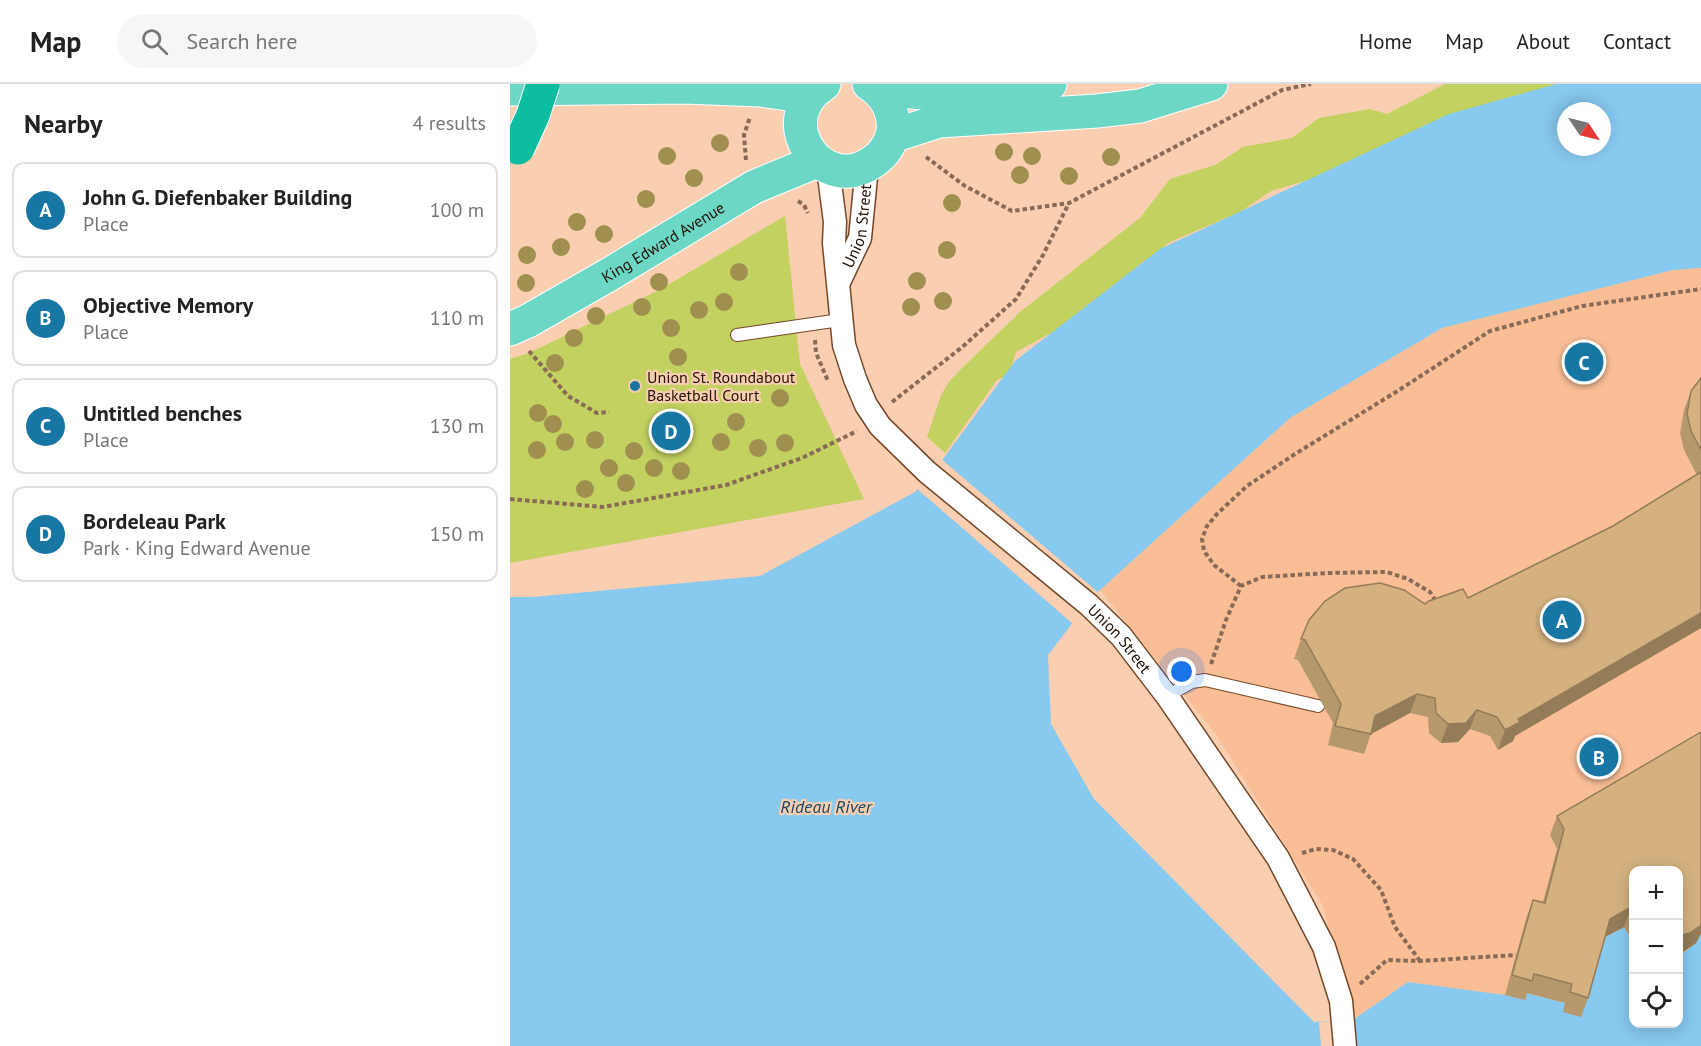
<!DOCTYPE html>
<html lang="en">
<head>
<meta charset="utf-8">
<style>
  :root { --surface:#fff; --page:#f6f6f6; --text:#222; --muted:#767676; --line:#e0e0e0; --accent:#1776a4 }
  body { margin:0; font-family:"PT Sans",sans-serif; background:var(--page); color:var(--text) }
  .controls { position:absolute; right:18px; bottom:18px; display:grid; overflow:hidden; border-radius:12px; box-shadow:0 3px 15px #0003 }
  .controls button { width:54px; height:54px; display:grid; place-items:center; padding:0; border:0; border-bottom:2px solid var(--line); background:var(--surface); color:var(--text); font:30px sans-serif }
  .compass { position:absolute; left:1047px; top:18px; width:54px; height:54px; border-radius:50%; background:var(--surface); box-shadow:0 3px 15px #0003; rotate:125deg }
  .you { position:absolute; left:672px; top:588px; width:21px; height:21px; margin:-15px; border:4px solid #fff; border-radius:50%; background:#1a73e8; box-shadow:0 0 0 9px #1a73e833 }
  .badge { display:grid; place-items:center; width:39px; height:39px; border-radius:50%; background:var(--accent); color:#fff; font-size:20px; font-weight:700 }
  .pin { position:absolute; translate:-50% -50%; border:3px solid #fff; box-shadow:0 2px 6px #0006 }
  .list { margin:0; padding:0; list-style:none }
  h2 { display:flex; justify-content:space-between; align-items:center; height:78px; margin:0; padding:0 24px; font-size:26px }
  h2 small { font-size:20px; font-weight:400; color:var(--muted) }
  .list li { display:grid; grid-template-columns:39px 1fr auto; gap:18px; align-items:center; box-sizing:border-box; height:96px; margin:0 12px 12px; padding:0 12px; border:2px solid var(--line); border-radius:12px }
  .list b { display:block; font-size:22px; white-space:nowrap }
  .list p { margin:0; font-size:20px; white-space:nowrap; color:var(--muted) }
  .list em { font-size:20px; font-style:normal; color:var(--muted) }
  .icon { flex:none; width:33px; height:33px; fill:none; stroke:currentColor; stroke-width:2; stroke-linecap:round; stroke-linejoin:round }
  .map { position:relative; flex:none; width:1191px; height:962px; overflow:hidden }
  header { display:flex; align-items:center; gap:36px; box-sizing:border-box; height:84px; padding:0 30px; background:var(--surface); border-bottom:2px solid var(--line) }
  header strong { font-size:28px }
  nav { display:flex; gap:33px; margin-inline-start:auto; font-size:21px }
  .search { width:420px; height:54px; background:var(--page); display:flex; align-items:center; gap:15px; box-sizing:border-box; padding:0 21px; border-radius:33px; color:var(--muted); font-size:22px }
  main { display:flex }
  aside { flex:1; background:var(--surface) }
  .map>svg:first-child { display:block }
</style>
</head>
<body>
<header>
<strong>Map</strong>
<div class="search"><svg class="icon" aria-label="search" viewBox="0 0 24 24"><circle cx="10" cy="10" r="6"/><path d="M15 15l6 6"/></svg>Search here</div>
<nav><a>Home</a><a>Map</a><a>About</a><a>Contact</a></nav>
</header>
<main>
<aside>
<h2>Nearby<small>4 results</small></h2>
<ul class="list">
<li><span class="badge">A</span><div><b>John G. Diefenbaker Building</b><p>Place</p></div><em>100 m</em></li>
<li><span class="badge">B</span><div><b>Objective Memory</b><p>Place</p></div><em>110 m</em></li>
<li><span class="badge">C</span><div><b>Untitled benches</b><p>Place</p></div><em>130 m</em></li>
<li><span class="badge">D</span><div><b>Bordeleau Park</b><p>Park · King Edward Avenue</p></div><em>150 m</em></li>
</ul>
</aside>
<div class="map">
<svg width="1191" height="962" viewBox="0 0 1191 962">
  <rect width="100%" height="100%" fill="#f9ceb1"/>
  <path fill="#f9be96" d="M1191,184v665l-5,10 -13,9 -4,2 -1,-84h-44l-1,73 -9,-16 -43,90 -18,-5 2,-8 -40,-4 -20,-5 -97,-13 -54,37 -31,-113 -108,-173 -115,-143 190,-172 152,-90 231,-58z"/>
  <path fill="#c2d160" d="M935,0h133l-192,73 -115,34 -31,21 -70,30 -112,87 -42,23 -7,23 -12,5 -52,73 -18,-16 14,-42 8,-13 11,-12 60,-58 120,-94 30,-39 45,-14 28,-18 49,-9 27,-20 51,-9 17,5z
    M275,132l15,148 64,135 -354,64v-204l19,-6 132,-64z"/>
  <path fill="#88c9f0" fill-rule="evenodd" d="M1046,0h145v184l-28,2 -231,58 -152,90 -190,172 -13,14 -39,51 3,69 43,75 220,223 40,-3 54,-37 97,13 20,5 2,-7 38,10 38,-65 21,-11 9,16 1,81h44l1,-70c10,-3 17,-12 22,-21v113h-1191v-449h23l227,-21 155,-84 28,-33 72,-98 145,-112 289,-135zM1056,27h36v36h-36z"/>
  <path fill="#f9ceb1" d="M430,374l159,135 -26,31 -157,-136z
    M843,935l3,27h-35l-2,-24z"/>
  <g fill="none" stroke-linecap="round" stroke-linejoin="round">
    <g stroke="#744726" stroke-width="14">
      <path id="service" d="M227,251l103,-15
        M657,612l25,-14 13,-2 113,26"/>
    </g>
    <g stroke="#744726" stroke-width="25">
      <g id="minor">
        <path id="s1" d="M318,84l7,54 -1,21 10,102 11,34 11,26 14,21 47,46 162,133 32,31 46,60 111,162 46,89 17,54 4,45"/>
        <path id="s2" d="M329,198l21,-44 7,-71"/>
      </g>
    </g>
    <g stroke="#fff" stroke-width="35">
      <g id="primary">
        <path d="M314,0c-56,36 -1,115 50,77 10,-7 17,-18 19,-30 2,-20 -8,-37 -24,-47"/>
        <path d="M0,5l175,-2 75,3 35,5 20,-4"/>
        <path d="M367,5l58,5 86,-5 29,-5"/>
        <path d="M382,52l47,-15 158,-10 43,-5 71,-22"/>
        <path id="s3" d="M0,245l18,-8 82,-47 144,-87 63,-26"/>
      </g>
    </g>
    <path stroke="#886a56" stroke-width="4" stroke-dasharray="4.5 3" stroke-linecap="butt" d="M416,73l39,29 47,25 57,-8 213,-113 29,-6
      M236,76l-2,-25 6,-18
      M288,117l6,4 4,8
      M305,256l1,13 12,28
      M19,267l39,45 29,17 12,-1
      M382,318l69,-54 55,-49 27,-44 26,-52
      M0,415l93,8 123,-22 76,-27 55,-27
      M731,502l-27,-21 -10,-14 -2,-12 5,-13 10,-12 30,-28 48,-32 101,-62 94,-61 92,-25 119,-17
      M701,580l15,-44 15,-34 21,-9 66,-4 59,-1 21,7 22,13 7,11
      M792,769l14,-4 17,1 20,9 28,31 14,37 25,34
      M850,900l27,-24 33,1 96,-6"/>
    <use href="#service" stroke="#fff" stroke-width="12"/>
    <use href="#minor" stroke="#fff" stroke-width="22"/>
    <use href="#primary" stroke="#6dd7c5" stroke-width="33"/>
    <g stroke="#fff" stroke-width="35" stroke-linecap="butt">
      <path id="motorway-bridge" d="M8,64l15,-33 10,-31"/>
    </g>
    <use href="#motorway-bridge" stroke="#0cbd9f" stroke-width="33"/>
  </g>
  <g fill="#9f9050">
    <circle cx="210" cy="59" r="9"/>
    <circle cx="494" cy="68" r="9"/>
    <circle cx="157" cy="72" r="9"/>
    <circle cx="522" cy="72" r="9"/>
    <circle cx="601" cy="73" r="9"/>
    <circle cx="510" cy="91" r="9"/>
    <circle cx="559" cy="92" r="9"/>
    <circle cx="184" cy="94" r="9"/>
    <circle cx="136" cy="115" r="9"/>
    <circle cx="442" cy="119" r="9"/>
    <circle cx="67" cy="138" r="9"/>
    <circle cx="94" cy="150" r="9"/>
    <circle cx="51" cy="163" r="9"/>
    <circle cx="437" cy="166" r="9"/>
    <circle cx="17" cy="171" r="9"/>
    <circle cx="229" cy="188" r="9"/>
    <circle cx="407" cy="197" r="9"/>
    <circle cx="149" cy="198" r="9"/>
    <circle cx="16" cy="199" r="9"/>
    <circle cx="433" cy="217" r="9"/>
    <circle cx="214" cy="218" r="9"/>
    <circle cx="132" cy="223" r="9"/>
    <circle cx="401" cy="223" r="9"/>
    <circle cx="189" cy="226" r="9"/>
    <circle cx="86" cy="232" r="9"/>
    <circle cx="161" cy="244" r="9"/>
    <circle cx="64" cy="254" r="9"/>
    <circle cx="168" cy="273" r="9"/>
    <circle cx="45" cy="279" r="9"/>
    <circle cx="270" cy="314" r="9"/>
    <circle cx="28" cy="329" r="9"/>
    <circle cx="226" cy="338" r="9"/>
    <circle cx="43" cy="340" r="9"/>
    <circle cx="85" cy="356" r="9"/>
    <circle cx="55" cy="358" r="9"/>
    <circle cx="211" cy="358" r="9"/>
    <circle cx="275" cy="359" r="9"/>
    <circle cx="248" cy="364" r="9"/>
    <circle cx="27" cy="366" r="9"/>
    <circle cx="124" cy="367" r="9"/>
    <circle cx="99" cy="384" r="9"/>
    <circle cx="144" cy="384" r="9"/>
    <circle cx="171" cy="387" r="9"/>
    <circle cx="116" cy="399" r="9"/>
    <circle cx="75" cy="405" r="9"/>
  </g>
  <path fill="#b6986d" d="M1191,294v250l-186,108 -2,5 -15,9 -8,-14 -20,-7 -12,13 -17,1 -12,-10 -1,-16 -18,-4 -39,21 -7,20 -36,-9 5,-22 -35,-63 -4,-1 7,-20 124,-35 43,-6 145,-72 84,-51 -13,-25 -4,-17 4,-23 7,-19z
    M1191,648v201l-5,10 -13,9 -5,2v-84h-44v73l-10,-16 -19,10 -17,61 -7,19 -18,-5 2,-9 -38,-10 -2,7 -20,-5 21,-76 7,-19 10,2 14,-53 -7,-14 7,-19z"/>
  <path fill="#947c59" d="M1191,529v15l-186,108 -2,5 -15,9 7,-20 13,-11z
    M907,610l-7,19 -39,21 4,-18z
    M967,626l-7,19 -12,13 -17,1 7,-19z
    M1121,823l-7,20 -21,11 7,-19z
    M1191,841v8l-5,10 -13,9 -5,2v-18z"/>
  <path fill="#d4b17f" stroke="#947c59" stroke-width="1.5" d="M1191,294v72l-10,-19 -4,-17 4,-23z
    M1191,388v141l-183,106 2,3 -15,8 -8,-13 -20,-7 -11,13 -18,1 -12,-11 -1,-15 -18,-4 -42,22 -4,18 -36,-8 6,-22 -36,-64 -4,-1 8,-19 16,-19 20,-13 35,-5 24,7 21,14 4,-3 34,-12 5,9 145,-72z
    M1191,648v193l-11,8 -12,3v-66h-44v42l-3,-5 -21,12 -22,79 -18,-6 2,-8 -38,-10 -2,7 -20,-6 21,-75 12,3 19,-74 -7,-13z"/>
  <circle fill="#1776a4" stroke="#f9ceb1" stroke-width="2" cx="125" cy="302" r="6"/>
  <g text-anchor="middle" stroke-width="4.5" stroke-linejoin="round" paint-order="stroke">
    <g font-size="16" fill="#210f03" stroke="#f9ceb1">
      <text dy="6" stroke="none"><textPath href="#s2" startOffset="60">Union Street</textPath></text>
      <text dy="6" stroke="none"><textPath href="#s3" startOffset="176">King Edward Avenue</textPath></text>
      <text dy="6" stroke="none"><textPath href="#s1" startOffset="588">Union Street</textPath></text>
    </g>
    <g font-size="16" fill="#210f03" stroke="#f9ceb1" text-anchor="start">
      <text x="137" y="299">Union St. Roundabout<tspan x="137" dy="18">Basketball Court</tspan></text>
    </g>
    <g font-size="18" font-style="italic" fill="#144762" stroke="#f9ceb1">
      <text x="316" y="729">Rideau River</text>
    </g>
  </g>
</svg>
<div class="controls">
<button>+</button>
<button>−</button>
<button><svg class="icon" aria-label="locate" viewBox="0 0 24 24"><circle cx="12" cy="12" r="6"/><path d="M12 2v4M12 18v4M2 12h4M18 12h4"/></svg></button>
</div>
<svg class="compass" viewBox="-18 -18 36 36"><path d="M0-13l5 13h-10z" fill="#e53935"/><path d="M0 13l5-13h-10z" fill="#767676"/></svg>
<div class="you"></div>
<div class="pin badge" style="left:1052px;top:536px">A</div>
<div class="pin badge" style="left:1089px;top:673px">B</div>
<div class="pin badge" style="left:1074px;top:278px">C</div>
<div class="pin badge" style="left:161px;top:347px">D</div>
</div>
</main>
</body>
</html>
